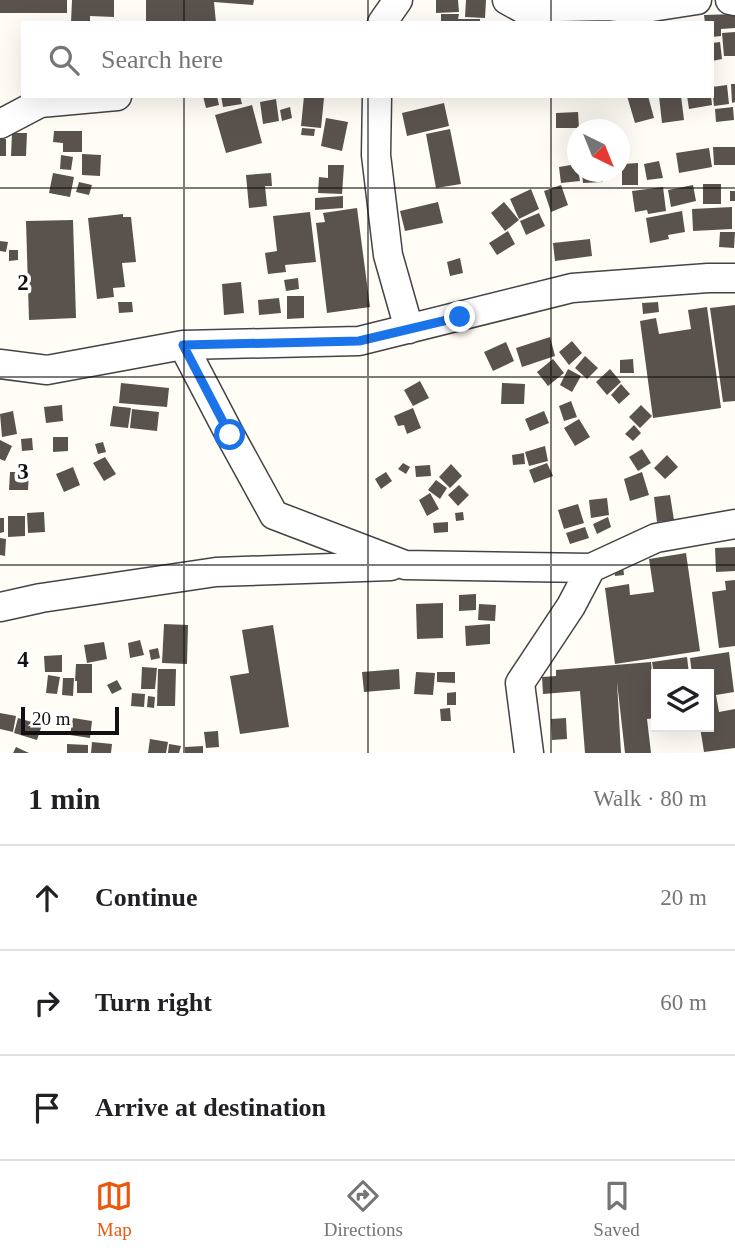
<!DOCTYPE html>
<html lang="en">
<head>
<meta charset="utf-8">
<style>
  :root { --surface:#fff; --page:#f2f2f2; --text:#202124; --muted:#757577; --line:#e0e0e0; --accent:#ea580c }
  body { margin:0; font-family:"Times New Roman",serif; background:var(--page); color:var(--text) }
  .controls { position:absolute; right:21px; bottom:21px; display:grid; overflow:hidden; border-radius:0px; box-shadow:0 7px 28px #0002 }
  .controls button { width:63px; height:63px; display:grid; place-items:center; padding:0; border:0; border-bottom:2px solid var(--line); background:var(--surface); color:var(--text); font:35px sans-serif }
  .compass { position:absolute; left:567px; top:119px; width:63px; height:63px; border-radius:50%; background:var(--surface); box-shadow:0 7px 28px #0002; rotate:137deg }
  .scale { position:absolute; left:21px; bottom:18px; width:98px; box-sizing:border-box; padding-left:7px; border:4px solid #111; border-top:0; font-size:19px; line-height:24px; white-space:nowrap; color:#111; -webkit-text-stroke:5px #fff; paint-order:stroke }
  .stop { position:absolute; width:21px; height:21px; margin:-16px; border:5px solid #1a73e8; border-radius:50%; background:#fff }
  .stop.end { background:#1a73e8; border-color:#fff; box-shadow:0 2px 7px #0008 }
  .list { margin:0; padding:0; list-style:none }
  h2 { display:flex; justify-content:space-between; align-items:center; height:91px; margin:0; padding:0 28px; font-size:30px }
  h2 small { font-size:23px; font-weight:400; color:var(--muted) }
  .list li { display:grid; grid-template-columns:46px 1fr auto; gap:21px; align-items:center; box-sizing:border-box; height:105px; padding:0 28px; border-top:2px solid var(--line) }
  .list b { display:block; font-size:26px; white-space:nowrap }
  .list em { font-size:23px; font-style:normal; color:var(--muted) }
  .icon { flex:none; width:38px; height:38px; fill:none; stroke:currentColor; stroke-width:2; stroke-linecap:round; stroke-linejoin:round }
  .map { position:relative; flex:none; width:735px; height:753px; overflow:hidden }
  .search { position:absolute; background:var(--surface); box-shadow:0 7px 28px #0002; left:21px; right:21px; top:21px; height:77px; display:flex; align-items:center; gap:18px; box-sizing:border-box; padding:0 24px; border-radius:0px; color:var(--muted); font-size:26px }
  .sheet { height:406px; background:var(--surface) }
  nav { display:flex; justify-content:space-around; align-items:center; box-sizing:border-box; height:98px; border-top:2px solid var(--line); background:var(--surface); font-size:19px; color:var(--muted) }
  nav a { display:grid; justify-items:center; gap:4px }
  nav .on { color:var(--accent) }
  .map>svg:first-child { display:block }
</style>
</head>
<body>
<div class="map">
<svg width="735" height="753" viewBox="0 0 735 753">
  <rect width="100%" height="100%" fill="#fffdf5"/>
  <path fill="#5a524d" d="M0,0h67v13h-67z
    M72,0h42v17l-24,-1v7h-19z
    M146,0h108l-1,5 -39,-3 2,21h-70z
    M436,0h22l1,12 -23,1z
    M466,0h20l-1,18 -20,-1z
    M441,14h18l-1,5h22v4h-39z
    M735,14v14l-14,1v7l-9,1v-14h-7l-1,-8z
    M735,32v24h-11l-2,-23z
    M720,42l2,17 -10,2v-18z
    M731,84h4v18l-3,1z
    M727,85l2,19 -15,2 -2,-19z
    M203,96h14l2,9 -13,3z
    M221,96h19l2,8 -19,3z
    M304,96l20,2 -3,30 -20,-2z
    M627,96h21l6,22 -19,5z
    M659,96h22l3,24 -22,3z
    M687,96h24l1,9 -23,4z
    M276,99l3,22 -16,3 -3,-22z
    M444,103l5,23 -42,10 -5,-23z
    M252,105l10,38 -36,10 -11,-38z
    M290,107l2,11 -10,3 -2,-11z
    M733,107l1,13 -18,2 -1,-13z
    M578,112l1,16h-23v-15z
    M326,118l22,4 -6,29 -21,-5z
    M302,128l13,1 -1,7 -13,-1z
    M450,129l11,55 -25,4 -10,-54z
    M54,131h28v21h-19v-9l-10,-1z
    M12,133h15l-1,23h-15z
    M0,139h6v17h-6z
    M713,147h22v18h-21z
    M709,148l3,19 -33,6 -3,-20z
    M82,154l19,1 -1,21 -18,-1z
    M61,155l12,2 -2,13 -11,-1z
    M659,161l4,17 -16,2 -3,-16z
    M638,163v22h-16v-21z
    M577,164l3,17 -19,2 -2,-16z
    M328,165h16l-2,29 -24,-1 1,-16 9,1z
    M582,172h20l1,10 -20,1z
    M53,173l21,4 -4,20 -21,-4z
    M271,173l1,13h-7l2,20 -18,2 -3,-33z
    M79,182l13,3 -3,10 -13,-3z
    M703,184h18v20h-18z
    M561,185l7,20 -17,7 -7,-21z
    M693,185l3,16 -25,6 -3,-17z
    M663,187l3,24 -18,3 -1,-4 -12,2 -3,-21z
    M531,189l8,20 -20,10 -9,-20z
    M730,191h5v10h-5z
    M343,196v12l-28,2v-12z
    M438,202l5,21 -38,8 -5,-20z
    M504,202l15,18 -14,11 -14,-18z
    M732,207v22l-39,2 -1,-22z
    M357,208l13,99 -43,6 -11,-90 9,-1 -2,-9z
    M682,211l3,21 -17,3 1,4 -19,4 -4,-25z
    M310,212l6,50 -31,3 1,7 -18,2 -3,-21 12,-2 -4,-35z
    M539,213l6,13 -19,9 -6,-14z
    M123,214v3h8l5,45 -14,1 3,24 -12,1 1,9 -17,2 -9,-81z
    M73,220l3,98 -47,2 -3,-99z
    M508,231l7,13 -18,11 -8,-12z
    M720,232h15l-1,16 -15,-1z
    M590,239l2,17 -37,5 -2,-18z
    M0,241l8,1 -2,10 -6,-1z
    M9,250h9v10l-9,1z
    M460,258l3,15 -13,3 -3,-14z
    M298,278l1,11 -13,2 -2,-11z
    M241,282l3,31 -20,2 -2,-31z
    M287,296h17v22l-17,1z
    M279,298l2,15 -22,2 -1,-15z
    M118,302h14l1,10 -14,1z
    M658,302l1,10 -16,2 -1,-11z
    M735,305v96l-12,1 -13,-94z
    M707,307l14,101 -68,10 -13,-97 16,-3 3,16 32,-5 -3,-19z
    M550,337l5,19 -33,11 -6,-19z
    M572,341l10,12 -13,12 -10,-13z
    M506,342l8,19 -21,10 -9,-19z
    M585,356l13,12 -11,11 -12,-11z
    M553,359l11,14 -16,13 -11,-14z
    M633,359l1,14h-14v-13z
    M568,369l13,7 -9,16 -12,-7z
    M610,369l11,13 -14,13 -11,-13z
    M420,381l9,17 -16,8 -9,-16z
    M121,383l48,5 -2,19 -48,-4z
    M502,383l23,1 -1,20h-23z
    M621,384l9,10 -11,10 -8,-9z
    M571,401l6,16 -13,4 -5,-15z
    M62,405l1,16 -17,2 -2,-16z
    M641,405l11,11 -12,12 -11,-11z
    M113,406l18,2 -3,20 -18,-2z
    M413,408l8,20 -14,6 -3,-9 -6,1 -4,-10z
    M132,409l27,3 -2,19 -27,-3z
    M13,411l4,23 -15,3 -2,-23z
    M544,411l5,12 -19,8 -5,-12z
    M579,419l11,18 -15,9 -11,-18z
    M634,425l7,8 -8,8 -8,-7z
    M53,437h15v14l-15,1z
    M32,438l1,12 -11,1 -1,-12z
    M0,440l12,6 -7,15 -5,-2z
    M103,442l3,10 -8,2 -3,-10z
    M545,446l3,15 -19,5 -4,-14z
    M642,449l9,14 -13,8 -9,-14z
    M524,453l1,11 -12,1 -1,-10z
    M667,455l11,12 -13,12 -11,-11z
    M105,457l11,17 -12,7 -11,-18z
    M403,463l7,4 -4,7 -8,-5z
    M547,463l6,13 -19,7 -5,-13z
    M451,464l11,12 -12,12 -11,-11z
    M430,465l1,11 -15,1 -1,-11z
    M73,467l7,18 -16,7 -8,-18z
    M10,472h19l-1,18h-19z
    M386,472l6,9 -11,8 -6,-10z
    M642,472l7,23 -19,6 -6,-22z
    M436,480l11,8 -7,11 -12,-9z
    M459,485l10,10 -11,11 -10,-11z
    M430,493l9,16 -12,7 -8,-16z
    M670,495l4,25 -17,2 -3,-25z
    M607,498l2,17 -18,3 -2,-18z
    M578,504l6,19 -20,6 -6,-19z
    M44,512l1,20 -17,1 -1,-20z
    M463,512l1,8 -8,1 -1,-8z
    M8,516h17v20l-17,1z
    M608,517l3,10 -14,7 -4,-10z
    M0,518h4v14l-4,1z
    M448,522v10l-14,1 -1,-10z
    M585,527l4,11 -19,6 -4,-11z
    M0,538l6,1 -1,17 -5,-1z
    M735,547v24l-19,1 -1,-24z
    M686,553l14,98 -85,13 -10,-76 24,-4 1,11 24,-3 -5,-33z
    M623,565l1,10 -9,1 -1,-9z
    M735,580v66l-16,2 -7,-56 14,-2 -1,-9z
    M476,594v16l-17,1v-16z
    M443,603v35l-26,1 -1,-35z
    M479,604l17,1 -1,16 -17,-1z
    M164,624l24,1 -1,39 -25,-1z
    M490,624v20l-24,2 -1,-20z
    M273,625l16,102 -49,7 -10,-58 19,-3 -7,-43z
    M140,640l4,15 -14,3 -2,-15z
    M104,642l3,17 -20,4 -3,-18z
    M158,648l2,10 -9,2 -2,-10z
    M729,652l5,40 -18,3 3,17 16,-3v39l-31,4 -4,-25h9v-53h-17l-2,-16z
    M62,655v17h-17l-1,-16z
    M687,657l2,17h-33v6h-1l-3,-18z
    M651,662l5,52v4l-9,1 4,34h-26l-8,-71 4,71h-36l-5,-62 -37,3 -1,-17 14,-1v-6z
    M76,664h16v29h-15v-12h-2z
    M142,667l15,1 -2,21h-14z
    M158,669h18l-1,37h-18z
    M399,669l1,20 -36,3 -2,-20z
    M416,672l19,1 -2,22 -19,-1z
    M437,672h18v11l-18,-1z
    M48,675l12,2 -3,17 -11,-1z
    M63,678h11l-1,18 -11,-1z
    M117,680l5,9 -10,5 -5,-9z
    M456,692v13h-9v-12z
    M132,693l13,1 -1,13 -13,-1z
    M148,696l7,1 -1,11 -7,-1z
    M450,708l1,13h-10l-1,-12z
    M0,713l16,3 -3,16 -13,-3z
    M18,718l24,7 -5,15 -23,-7z
    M73,718l19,3 -2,17 -20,-3z
    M566,718l1,21 -15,1 -1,-21z
    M218,731l1,16 -13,1 -2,-16z
    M150,739l18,3 -2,11h-18z
    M92,742l20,2 -1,9h-20z
    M67,744l21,1v8h-21z
    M169,744l12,2 -2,7h-11z
    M203,746v7h-18v-6z
    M16,747l13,6h-16z"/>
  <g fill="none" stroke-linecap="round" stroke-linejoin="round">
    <g stroke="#444" stroke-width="31">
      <path id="minor" d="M507,0l20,11 31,-4 50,-1 31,3 58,-9
        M730,0l5,1
        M382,23l16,-23
        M377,96l-1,59 12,100 21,74
        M0,124l40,-21 77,-7
        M183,345l47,90 44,80 131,50 186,3
        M0,364l47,6 136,-25 176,-4 213,-53 136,-10h27
        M0,607l41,-9 175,-26 175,-6
        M529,753l-9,-70 51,-77 20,-38 65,-30 79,-14"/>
    </g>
    <use href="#minor" stroke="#fff" stroke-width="28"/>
  </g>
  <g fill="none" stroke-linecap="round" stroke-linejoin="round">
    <path stroke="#1a73e8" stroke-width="9" d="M230,435l-47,-90 176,-4 101,-24"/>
  </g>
  <path fill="none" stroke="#111" stroke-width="2" stroke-opacity="0.55" d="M184,0v23M368,0v23M551,0v23M184,96v657M368,96v657M551,96v657M0,188h735M0,377h735M0,565h735"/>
  <g font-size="23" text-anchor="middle" font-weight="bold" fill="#111" stroke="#fff" stroke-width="7" stroke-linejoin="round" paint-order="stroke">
    <text x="23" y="290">2</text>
    <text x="23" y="479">3</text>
    <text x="23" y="667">4</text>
  </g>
</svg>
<div class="controls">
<button><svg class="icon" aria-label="layers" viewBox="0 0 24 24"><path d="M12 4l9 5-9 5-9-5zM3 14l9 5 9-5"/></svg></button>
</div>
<svg class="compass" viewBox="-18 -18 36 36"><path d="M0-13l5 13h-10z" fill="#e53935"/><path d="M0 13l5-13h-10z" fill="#757577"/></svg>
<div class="scale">20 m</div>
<div class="stop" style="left:230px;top:435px"></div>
<div class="stop end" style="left:460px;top:317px"></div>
<div class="search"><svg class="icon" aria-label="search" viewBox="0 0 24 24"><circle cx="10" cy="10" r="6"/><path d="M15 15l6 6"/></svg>Search here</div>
</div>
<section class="sheet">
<h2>1 min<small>Walk · 80 m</small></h2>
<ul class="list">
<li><svg class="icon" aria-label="ahead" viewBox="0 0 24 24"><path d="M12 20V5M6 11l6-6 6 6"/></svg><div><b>Continue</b></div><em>20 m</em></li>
<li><svg class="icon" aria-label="right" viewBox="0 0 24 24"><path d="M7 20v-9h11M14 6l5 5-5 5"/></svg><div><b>Turn right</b></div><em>60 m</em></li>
<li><svg class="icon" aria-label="arrive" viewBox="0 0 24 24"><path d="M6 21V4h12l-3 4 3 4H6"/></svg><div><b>Arrive at destination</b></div></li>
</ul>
</section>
<nav>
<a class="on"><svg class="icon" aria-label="map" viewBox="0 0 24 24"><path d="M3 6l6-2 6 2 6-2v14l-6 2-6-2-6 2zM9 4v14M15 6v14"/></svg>Map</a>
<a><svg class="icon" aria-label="directions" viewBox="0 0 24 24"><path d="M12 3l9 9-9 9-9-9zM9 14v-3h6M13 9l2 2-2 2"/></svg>Directions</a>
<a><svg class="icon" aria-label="saved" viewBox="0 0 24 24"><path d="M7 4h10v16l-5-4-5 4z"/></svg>Saved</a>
</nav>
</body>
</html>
